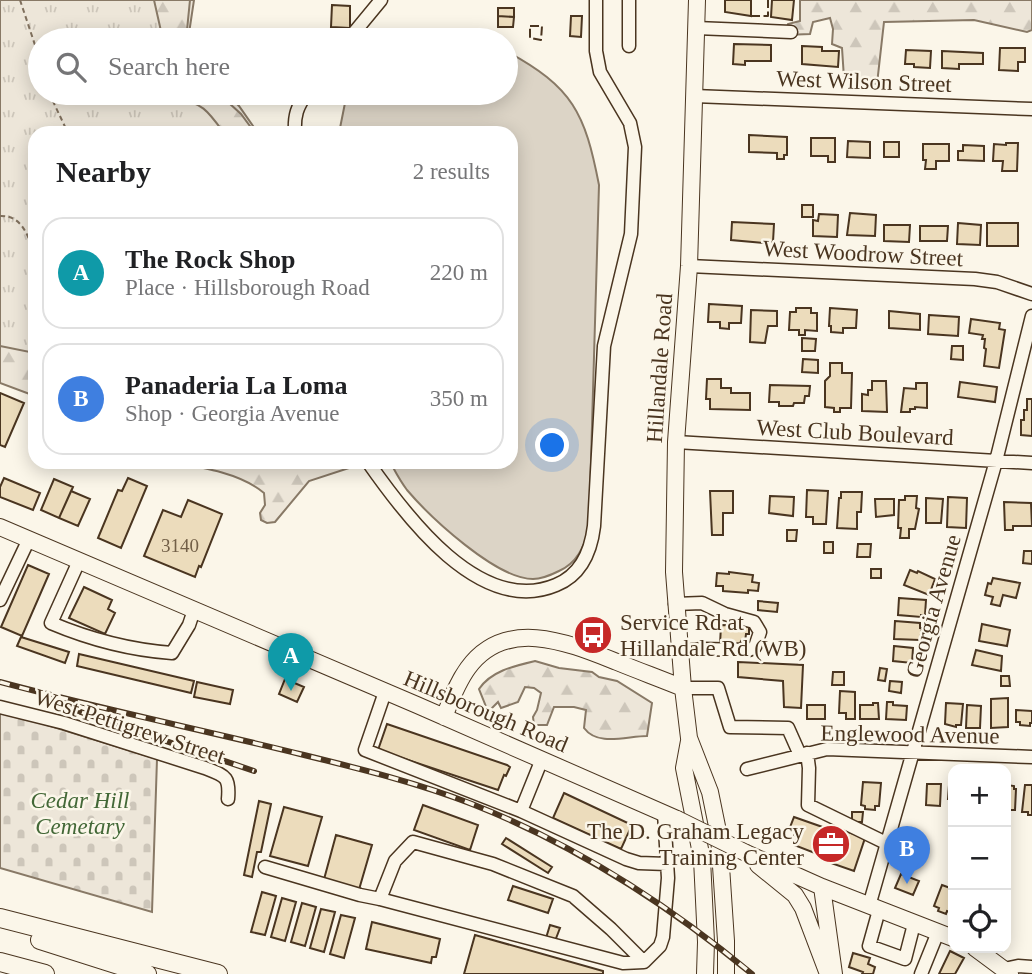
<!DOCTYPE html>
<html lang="en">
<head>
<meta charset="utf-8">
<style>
  :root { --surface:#fff; --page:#f2f2f2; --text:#202124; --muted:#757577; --line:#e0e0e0; --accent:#d93025 }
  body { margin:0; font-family:Georgia,serif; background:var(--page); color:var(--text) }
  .controls { position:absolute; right:21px; bottom:21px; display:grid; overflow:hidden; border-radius:14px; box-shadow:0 4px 18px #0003 }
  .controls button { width:63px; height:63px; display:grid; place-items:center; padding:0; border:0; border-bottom:2px solid var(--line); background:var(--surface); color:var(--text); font:35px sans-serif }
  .you { position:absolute; left:553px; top:446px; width:24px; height:24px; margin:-18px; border:5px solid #fff; border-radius:50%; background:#1a73e8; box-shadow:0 0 0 10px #1a73e833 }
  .badge { display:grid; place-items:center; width:46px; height:46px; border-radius:50%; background:var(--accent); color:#fff; font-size:23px; font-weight:700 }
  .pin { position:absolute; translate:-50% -58px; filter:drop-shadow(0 2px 4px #0008) }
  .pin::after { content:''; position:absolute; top:37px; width:24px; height:21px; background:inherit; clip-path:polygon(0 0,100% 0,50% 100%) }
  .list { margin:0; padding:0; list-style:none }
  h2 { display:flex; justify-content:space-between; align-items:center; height:91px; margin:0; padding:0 28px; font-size:30px }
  h2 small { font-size:23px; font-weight:400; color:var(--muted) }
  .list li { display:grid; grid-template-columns:46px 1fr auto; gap:21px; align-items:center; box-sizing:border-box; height:112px; margin:0 14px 14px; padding:0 14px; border:2px solid var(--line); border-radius:21px }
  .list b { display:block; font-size:26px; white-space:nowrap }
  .list p { margin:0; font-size:23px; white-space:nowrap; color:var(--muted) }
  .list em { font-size:23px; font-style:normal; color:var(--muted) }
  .icon { flex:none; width:38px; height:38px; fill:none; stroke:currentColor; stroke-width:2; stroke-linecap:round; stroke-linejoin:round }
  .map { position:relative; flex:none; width:1032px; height:974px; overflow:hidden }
  .search { position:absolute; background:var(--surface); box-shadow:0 4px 18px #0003; left:28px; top:28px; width:490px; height:77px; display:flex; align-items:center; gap:18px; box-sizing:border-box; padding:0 24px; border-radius:38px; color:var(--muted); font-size:26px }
  .panel { position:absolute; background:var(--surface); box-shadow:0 4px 18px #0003; left:28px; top:126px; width:490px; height:343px; border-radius:21px }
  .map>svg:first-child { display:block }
</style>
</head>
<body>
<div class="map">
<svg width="1032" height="974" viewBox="0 0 1032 974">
  <defs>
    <pattern id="grass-tufts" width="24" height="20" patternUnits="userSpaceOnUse" patternTransform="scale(1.75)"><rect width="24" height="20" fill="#ede6d9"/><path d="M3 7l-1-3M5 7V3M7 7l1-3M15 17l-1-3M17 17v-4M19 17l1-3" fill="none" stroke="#cdc6ba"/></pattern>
    <pattern id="forest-firs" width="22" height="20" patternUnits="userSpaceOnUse" patternTransform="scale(1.75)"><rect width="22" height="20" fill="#ede6d9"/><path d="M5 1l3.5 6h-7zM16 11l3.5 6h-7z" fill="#cdc6ba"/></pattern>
    <pattern id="cemetery-stones" width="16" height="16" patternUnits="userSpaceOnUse" patternTransform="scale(1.75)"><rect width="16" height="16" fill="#ede6d9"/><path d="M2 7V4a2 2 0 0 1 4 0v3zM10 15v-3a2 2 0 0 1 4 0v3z" fill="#cdc6ba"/></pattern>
  </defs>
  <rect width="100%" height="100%" fill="#fbf6e9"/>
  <path fill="url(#grass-tufts)" stroke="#887966" stroke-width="2" d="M0,0h194l-6,40h-148v53h187l12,13 19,27h-223v245l-35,-14z"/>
  <path fill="url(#forest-firs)" stroke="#887966" stroke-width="2" d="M154,0h36l-4,40h-23z
    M800,0h232v30l-5,2 -53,-12 -90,2 -7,62 -25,-2 -8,-4 -2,-30 -10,-4 1,-15 -3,-11 -17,4 -3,12 -25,1 3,-11 12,-3z
    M171,93h47l23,21 14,19h-31c-16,-22 -21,-30 -48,-35z
    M0,346l35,7v43l-35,-13z
    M168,462h181v6l-40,13 -34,41 -8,1 -6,-3 -1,-7 5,-8 -1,-12c-25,-21 -65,-26 -96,-31z
    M535,661l24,7 33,4 7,5 18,4 35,22 -5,33c-20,0 -49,11 -63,-8l2,-18 -12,-3h-20l-7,18h-13l-1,-8 4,-7 4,-17 -7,-5 -9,-1 -7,15 -17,6 -3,-6 -7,7h-4l-8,-20c12,-18 35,-23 56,-28z"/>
  <path fill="url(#cemetery-stones)" stroke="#887966" stroke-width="2" d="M0,712l18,4 139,43 -5,153 -152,-44z"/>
  <path fill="#dcd4c6" stroke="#887966" stroke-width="2" d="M506,51c67,36 79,62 93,134l-10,344c-5,18 -12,34 -30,42 -8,4 -17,8 -26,8 -37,0 -103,-62 -126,-89 -7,-9 -12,-19 -17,-28h121v-329h-172l8,-40h159z"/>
  <path fill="#ecdcbc" stroke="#4a3520" stroke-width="2" d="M725,0h26v16l-26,-4z
    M772,0h22l-2,20 -21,-3z
    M332,5l18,1v22l-19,-1z
    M498,8h16v9l-16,-1z
    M498,16l16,1 -1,10h-15z
    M571,16h11l-1,21 -11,-1z
    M734,44l37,1v16h-26v4l-12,-1z
    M802,46l20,1v4h17l-1,16 -36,-3z
    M1000,48h25v14h-7v9l-19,-1z
    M906,50l25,1 -1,17 -16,-1v-3h-9z
    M942,51l41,2v11h-24v5l-17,-1z
    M749,135l38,2v18h-3v4h-7v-6l-28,-1z
    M811,138h24v24h-7v-6h-17z
    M848,141l22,1v16l-23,-1z
    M884,142h15v15h-15z
    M1006,143h12l-1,28h-15l1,-10h-10l1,-17 12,1z
    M923,144h26v17h-13v8h-11l1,-9h-3z
    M963,145l21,1v15l-26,-1v-9h5z
    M802,205h11v12h-11z
    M850,213l26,2 -1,21 -28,-1z
    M819,214l19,1 -1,22 -24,-1v-16l5,1z
    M732,222l42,2 -1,18 -9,-1v2l-33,-3z
    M958,223l23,2 -1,20 -23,-1z
    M987,223h31v23h-31z
    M884,225h26l-1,17 -25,-1z
    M920,226h28l-1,15h-27z
    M709,304l33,2 -1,17h-12v6l-9,-1v-6h-12z
    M796,308h15v5h6v18l-12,-1v5h-6v-5h-10l1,-18h6z
    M830,308l27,2 -1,18h-13v5l-12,-1v-6h-2z
    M751,310l26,1v15h-9l-3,17 -15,-1z
    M889,311l31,3v16l-31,-2z
    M929,315l30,2 -1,19 -30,-2z
    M971,319l29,4 -1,6 6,1 -6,38 -15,-2 2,-17 -2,-1 1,-9h-3l1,-4 -14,-2z
    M802,338l14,1 -1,12h-13z
    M952,346h11v14l-12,-1z
    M803,359l15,1v13l-16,-1z
    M830,363h12v10h10l-1,35h-11v4h-6v-4l-9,-1v-26l5,-5z
    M707,379h14v9h10v5h19v17l-40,-1v-10h-4z
    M872,381h14l1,31 -25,-1v-17l6,1v-5h4z
    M960,382l37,5 -2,15 -37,-5z
    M916,383h11v25l-12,-1v2h-5v3h-9l3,-24 12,1z
    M770,385l40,1 -1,10h-4l-1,7h-10l-1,3h-14v-4h-10z
    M0,393l24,10 -19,44 -5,-2z
    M1027,399h5v37l-11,-1v-15h3v-10h3z
    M4,478l36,15 -7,17 -33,-13v-10z
    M128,478l19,8 -26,62 -23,-10 20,-48 4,1z
    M54,479l19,8 -14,31 -18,-8z
    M807,490l21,1 -2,33h-13v-7h-7z
    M71,491l19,8 -12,27 -19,-8z
    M710,491h23v22h-10v22h-11z
    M841,492h21l-1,20h-4v17l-20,-1 2,-30h2z
    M770,496l24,1 -1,19 -24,-3z
    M905,496h12l-1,12 3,1 -4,20h-6v9h-9l1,-10h-3l1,-28h6z
    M948,497l19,1 -1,30 -19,-1z
    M926,498l17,1 -2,24h-15z
    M875,499h19v16l-18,2z
    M188,500l34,14 -21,53 -2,-1 -4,11 -51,-21 19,-46 18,7z
    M1004,502l27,1 1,23h-19v4h-8z
    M787,530h10l-1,11h-9z
    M824,542h9v11h-9z
    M858,544h13l-1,13h-13z
    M1024,551h8v13l-9,-1z
    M28,565l21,9 -27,62 -21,-9z
    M871,569h10v9h-10z
    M910,570l7,3 1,-2 17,8 -6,16 -25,-10z
    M729,572l24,3 -1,7 7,1 -1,8 -10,-1v3l-25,-2v-5h-7l1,-13 12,1z
    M993,578l27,5 -4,15 -13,-3 -3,11 -9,-2 2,-7 -8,-2 3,-12 3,1z
    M84,587l28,13 -4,9 7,4 -10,21 -36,-16z
    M899,598l27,2 -1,15h-4v2l-23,-2z
    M758,601l20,2 -1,9 -19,-2z
    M895,621l25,2v5h2l-2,12 -26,-1z
    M982,624l28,6 -3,16 -28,-5z
    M721,625l28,1v8h-3l-1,8 -4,-1 -1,3 -20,1z
    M21,637l48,15 -4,11 -48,-17z
    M894,646l19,2 -1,15 -19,-2z
    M976,650l26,6 -1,15 -29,-6z
    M79,654l115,27 -3,12 -114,-27z
    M738,662l65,3 -2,43 -17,-1 -1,-26 -45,-4z
    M880,668l7,1 -2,12 -7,-1z
    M833,672h11v13h-12z
    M1001,676h8l1,10h-9z
    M285,679l19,8 -7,15 -18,-8z
    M890,681l12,1 -1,11 -12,-2z
    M197,682l36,8 -3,14 -36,-7z
    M840,691l15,1v27h-9v-6h-7z
    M1008,698v29l-17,1v-29z
    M887,702h6v3l14,1 -1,14 -20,-1z
    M873,703h5l1,16h-19v-14h13z
    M946,703l17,1 -2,21h-5v2l-11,-3z
    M807,705h18v14h-18z
    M967,705l14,1 -1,22h-14z
    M1016,710l16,1v12h-2v3l-10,-1v-3h-4z
    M387,724l120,41 3,2 -4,9 -2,-1 -6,15 -120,-40z
    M863,782l18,1 -2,23h-4v4l-10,-1v-3l-4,-1z
    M927,784h14l-1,22 -14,-1z
    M949,785l4,1v20h-2v-7h-3z
    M1007,785l7,1v3h2l-1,21h-9z
    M1025,785h7v30h-4v-3h-6z
    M564,793l68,32 -11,24 -68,-31z
    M259,801l12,3 -10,48h-4l-5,25 -8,-2z
    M423,805l55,20 -8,25 -56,-20z
    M284,807l38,10 -14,49 -38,-10z
    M852,812h11l-1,10h-10z
    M794,817l37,13 10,7 2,-7 22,8 -11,33 -23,-8 2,-3 -39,-15 3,-8 -3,-2 1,-3 -6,-2z
    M336,835l36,10 -14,48 -35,-10z
    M506,838l46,29 -4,6 -46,-29z
    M901,874l18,7 -6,14 -18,-7z
    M942,885l11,4v14l-3,9 -3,-1 -1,3 -8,-3 1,-3 -5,-2z
    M513,886l40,13 -5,14 -40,-13z
    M262,892l14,4 -11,39 -14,-3z
    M282,898l14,4 -11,39 -14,-4z
    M302,903l14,4 -11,39 -14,-4z
    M321,909l14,3 -11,40 -14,-4z
    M341,915l14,3 -11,40 -14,-4z
    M372,922l68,17 -4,18h-4l-1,6 -65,-14z
    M550,925l10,3 -5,13 -9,-3z
    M475,935l128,36v3h-139z
    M950,951l14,7 -9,16h-16z
    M853,953l17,5 -2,6 7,3 -2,7h-11l1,-2 -14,-5z"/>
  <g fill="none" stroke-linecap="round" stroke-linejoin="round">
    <g stroke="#4a3520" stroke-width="15">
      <path id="minor" d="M696,28l95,4
        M348,40l33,-40
        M629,46v-46
        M694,96l338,13
        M295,133c-1,-18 2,-26 12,-40
        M689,266l286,13 22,3 35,12
        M676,442l356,21
        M368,462c37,53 112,155 188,123 25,-10 35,-34 38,-59l10,-180 27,-112 4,-87 -5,-24 -30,-51 -4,-21v-51
        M79,561l-28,62c38,16 80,27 121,30l17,-28 5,-15
        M0,600l29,-61
        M675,604l27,-1 23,11 29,8 6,10 -5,15 -6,3 -48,-1 -22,3
        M683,688h35l12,39 58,1 12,27
        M385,692l-20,58 156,61 105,48 13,4 28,1
        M0,707l64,16 141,45c20,8 25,8 23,31
        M807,753l2,15 -1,37 80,39
        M747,769l80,-20 205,8
        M521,811l21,-52
        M265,867l95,28 20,4 243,64 21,-1 16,-16 3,-9 5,-59 -4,-65
        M380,899l15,-38 18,-19 80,22 80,32 38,33 33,33
        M869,906l127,-445 36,-145
        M879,910l-10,36 36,13 9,-35
        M1004,969l14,-3 14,1
        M921,974l17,-42"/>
    </g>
    <g stroke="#4a3520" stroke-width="18">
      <path id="major" d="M697,0l-8,266 -13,176 -2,130 9,116 6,50 21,54 9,44 7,105v33
        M0,527l417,178 260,114
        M444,717c7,-17 13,-34 24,-49 38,-52 101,-25 149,-6 22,9 44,17 66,26
        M689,741l-5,27 18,91 4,83 -1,32
        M746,853l76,34 131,51
        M758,865l37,30 8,13 25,66
        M822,887l12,87
        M975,948l35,26"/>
    </g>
    <g stroke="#4a3520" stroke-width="20">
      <path id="highway" d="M0,918l218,56
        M40,940l107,34
        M0,962l45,12"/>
    </g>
    <path stroke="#7f6f5c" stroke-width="2" stroke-dasharray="5 3.5" stroke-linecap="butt" d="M20,0l20,60
      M49,93l19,40
      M0,216c23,-1 28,21 35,39"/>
    <use href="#minor" stroke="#fbf6e9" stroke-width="12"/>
    <use href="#major" stroke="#fbf6e9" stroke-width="16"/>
    <use href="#highway" stroke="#fbf6e9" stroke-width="18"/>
    <g stroke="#4a3520" stroke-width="6">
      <path id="rail" d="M0,682c101,27 203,48 304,73 57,14 114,28 168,49 104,41 194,99 280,170
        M63,706l191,65"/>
    </g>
    <use href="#rail" stroke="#fbf6e9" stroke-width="3.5" stroke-dasharray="10" stroke-linecap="butt"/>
    <g stroke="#4a3520" stroke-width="18" stroke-linecap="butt">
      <path id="major-bridge" d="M677,819l69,34"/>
    </g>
    <use href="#major-bridge" stroke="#fbf6e9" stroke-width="16"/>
    <path stroke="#4a3520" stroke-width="2" stroke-dasharray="9 3.5" stroke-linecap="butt" d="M751,16h17v-16
      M530,26h12l-1,14 -11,-2z"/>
  </g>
  <defs>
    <g id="bus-disc" transform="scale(2.0125)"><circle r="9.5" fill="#c62828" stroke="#fbf6e9"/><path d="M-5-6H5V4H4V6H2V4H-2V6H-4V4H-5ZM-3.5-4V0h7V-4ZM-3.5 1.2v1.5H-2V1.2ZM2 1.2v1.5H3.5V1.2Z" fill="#fff"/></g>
    <g id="office-disc" transform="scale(2.0125)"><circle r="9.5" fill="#c62828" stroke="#fbf6e9"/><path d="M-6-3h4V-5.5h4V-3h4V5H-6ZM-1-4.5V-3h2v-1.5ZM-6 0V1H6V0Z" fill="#fff"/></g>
  </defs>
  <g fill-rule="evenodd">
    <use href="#bus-disc" x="593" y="635"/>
    <use href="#office-disc" x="831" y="844"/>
  </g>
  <g text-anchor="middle" stroke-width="5" stroke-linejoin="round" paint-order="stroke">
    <g font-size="19" fill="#725f47">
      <text x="180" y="552">3140</text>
    </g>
    <g font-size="23" fill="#4a3520" stroke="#fbf6e9">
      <text transform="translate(864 81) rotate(2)" y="8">West Wilson Street</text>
      <text transform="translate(863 253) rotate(3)" y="8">West Woodrow Street</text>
      <text transform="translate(659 368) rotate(-86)" y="8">Hillandale Road</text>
      <text transform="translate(855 432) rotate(3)" y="8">West Club Boulevard</text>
      <text transform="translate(933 606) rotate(-74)" y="8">Georgia Avenue</text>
      <text transform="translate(486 711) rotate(23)" y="8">Hillsborough Road</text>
      <text transform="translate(130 726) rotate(18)" y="8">West Pettigrew Street</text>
      <text transform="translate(910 734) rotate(1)" y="8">Englewood Avenue</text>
    </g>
    <g font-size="23" fill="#4a3520" stroke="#fbf6e9" text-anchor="start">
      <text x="620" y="630">Service Rd at<tspan x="620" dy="26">Hillandale Rd (WB)</tspan></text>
      <text x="804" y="839" text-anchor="end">The D. Graham Legacy<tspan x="804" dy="26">Training Center</tspan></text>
    </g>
    <g font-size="23" font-style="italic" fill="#436837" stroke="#fbf6e9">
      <text x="80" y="808">Cedar Hill<tspan x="80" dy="26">Cemetary</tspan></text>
    </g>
  </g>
</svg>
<div class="controls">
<button>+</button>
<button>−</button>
<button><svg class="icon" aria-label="locate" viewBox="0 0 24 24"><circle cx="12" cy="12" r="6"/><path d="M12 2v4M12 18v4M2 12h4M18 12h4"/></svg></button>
</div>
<div class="you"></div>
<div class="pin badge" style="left:291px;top:691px;background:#0f9aa8">A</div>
<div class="pin badge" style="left:907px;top:884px;background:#3f7fe0">B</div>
<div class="search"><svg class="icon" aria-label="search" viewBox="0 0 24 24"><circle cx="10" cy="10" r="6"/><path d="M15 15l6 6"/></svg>Search here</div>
<section class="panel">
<h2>Nearby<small>2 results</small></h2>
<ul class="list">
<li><span class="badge" style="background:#0f9aa8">A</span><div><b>The Rock Shop</b><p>Place · Hillsborough Road</p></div><em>220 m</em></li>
<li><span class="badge" style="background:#3f7fe0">B</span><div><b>Panaderia La Loma</b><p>Shop · Georgia Avenue</p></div><em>350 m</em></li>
</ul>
</section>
</div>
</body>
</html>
